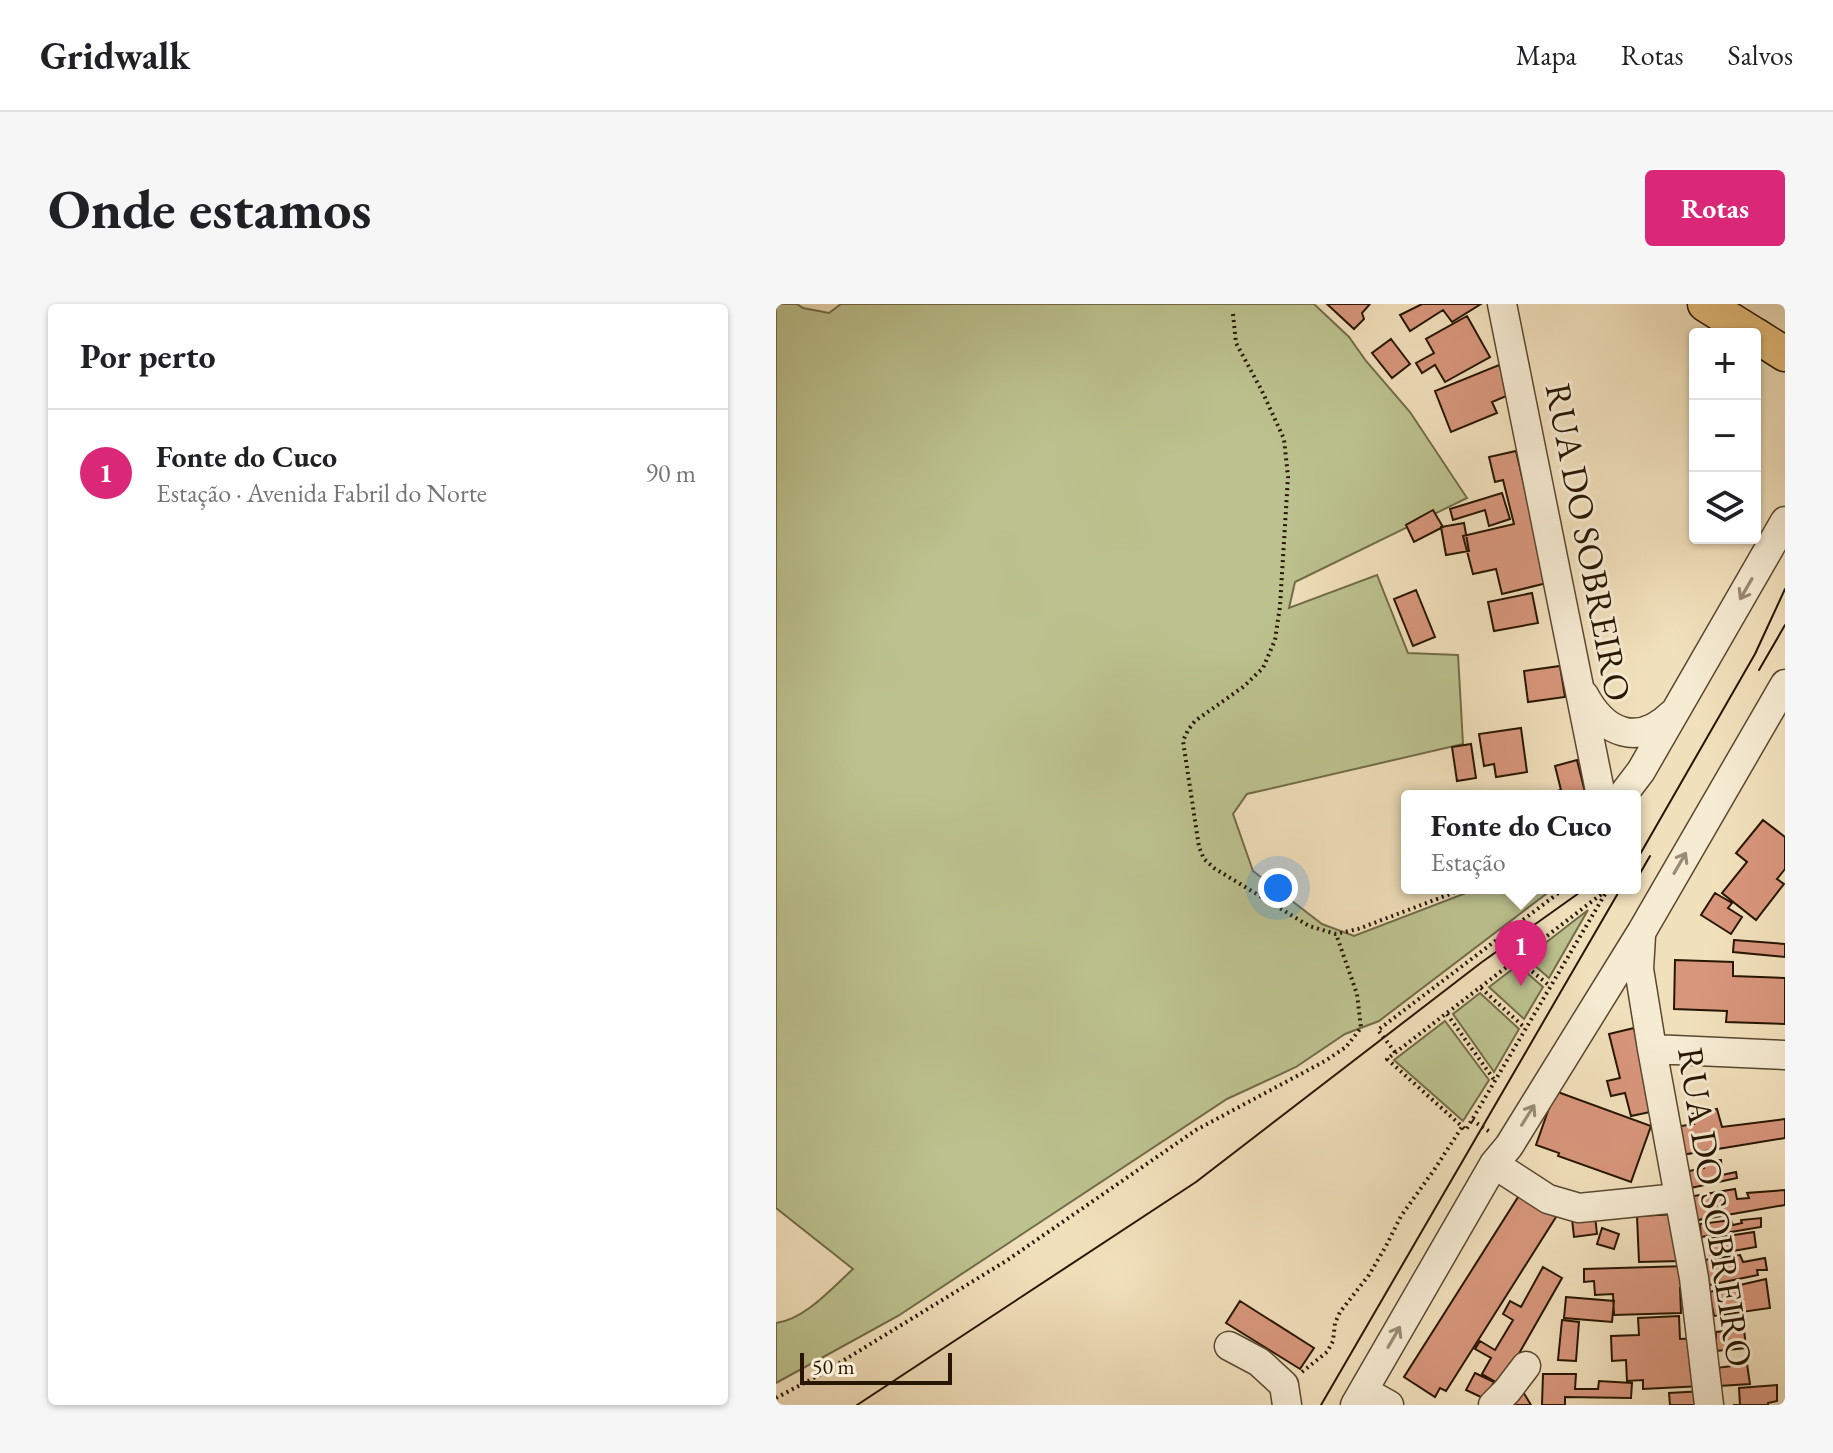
<!DOCTYPE html>
<html lang="pt">
<head>
<meta charset="utf-8">
<style>
  :root { --surface:#fff; --page:#f6f6f6; --text:#202124; --muted:#757577; --line:#e0e0e0; --accent:#db2777 }
  body { margin:0; font-family:"EB Garamond",serif; background:var(--page); color:var(--text) }
  .controls { position:absolute; right:24px; top:24px; display:grid; overflow:hidden; border-radius:8px; box-shadow:0 2px 6px #0004 }
  .controls button { width:72px; height:72px; display:grid; place-items:center; padding:0; border:0; border-bottom:2px solid var(--line); background:var(--surface); color:var(--text); font:40px sans-serif }
  .scale { position:absolute; left:24px; bottom:20px; width:152px; box-sizing:border-box; padding-left:8px; border:4px solid #281600; border-top:0; font-size:22px; line-height:28px; white-space:nowrap; color:#281600; -webkit-text-stroke:6px #f6ebd3; paint-order:stroke }
  .you { position:absolute; left:502px; top:584px; width:28px; height:28px; margin:-20px; border:6px solid #fff; border-radius:50%; background:#1a73e8; box-shadow:0 0 0 12px #1a73e833 }
  .badge { display:grid; place-items:center; width:52px; height:52px; border-radius:50%; background:var(--accent); color:#fff; font-size:26px; font-weight:700 }
  .pin { position:absolute; translate:-50% -66px; filter:drop-shadow(0 2px 4px #0008) }
  .pin::after { content:''; position:absolute; top:42px; width:28px; height:24px; background:inherit; clip-path:polygon(0 0,100% 0,50% 100%) }
  .popup { position:absolute; left:625px; top:486px; width:240px; height:104px; box-sizing:border-box; display:grid; place-content:center; border-radius:8px; background:var(--surface); filter:drop-shadow(0 2px 6px #0005); font-size:26px; white-space:nowrap; color:var(--muted) }
  .popup b { font-size:30px; color:var(--text) }
  .popup::after { content:''; position:absolute; left:50%; top:100%; margin-left:-16px; border:16px solid transparent; border-top-color:var(--surface) }
  .list { margin:0; padding:0; list-style:none }
  h2 { display:flex; justify-content:space-between; align-items:center; height:104px; margin:0; padding:0 32px; font-size:34px }
  h2 small { font-size:26px; font-weight:400; color:var(--muted) }
  .list li { display:grid; grid-template-columns:52px 1fr auto; gap:24px; align-items:center; box-sizing:border-box; height:128px; padding:0 32px; border-top:2px solid var(--line) }
  .list b { display:block; font-size:30px; white-space:nowrap }
  .list p { margin:0; font-size:26px; white-space:nowrap; color:var(--muted) }
  .list em { font-size:26px; font-style:normal; color:var(--muted) }
  .icon { flex:none; width:44px; height:44px; fill:none; stroke:currentColor; stroke-width:2; stroke-linecap:round; stroke-linejoin:round }
  .map { position:relative; flex:none; width:1009px; height:1101px; overflow:hidden; border-radius:8px }
  header { display:flex; align-items:center; gap:48px; box-sizing:border-box; height:112px; padding:0 40px; background:var(--surface); border-bottom:2px solid var(--line) }
  header strong { font-size:38px }
  nav { display:flex; gap:44px; margin-inline-start:auto; font-size:28px }
  .intro { display:flex; align-items:center; justify-content:space-between; box-sizing:border-box; height:192px; padding:0 48px }
  h1 { margin:0; font-size:56px }
  .button { padding:20px 36px; border-radius:8px; background:var(--accent); color:#fff; font-size:28px; font-weight:700 }
  main { display:flex; gap:48px; padding:0 48px }
  aside { flex:1; background:var(--surface); border-radius:8px; box-shadow:0 2px 6px #0004 }
  .map>svg:first-child { display:block }
</style>
</head>
<body>
<header>
<strong>Gridwalk</strong>
<nav><a>Mapa</a><a>Rotas</a><a>Salvos</a></nav>
</header>
<div class="intro"><h1>Onde estamos</h1><a class="button">Rotas</a></div>
<main>
<aside>
<h2>Por perto<small></small></h2>
<ul class="list">
<li><span class="badge">1</span><div><b>Fonte do Cuco</b><p>Estação · Avenida Fabril do Norte</p></div><em>90 m</em></li>
</ul>
</aside>
<div class="map">
<svg width="1009" height="1101" viewBox="0 0 1009 1101">
  <rect width="100%" height="100%" fill="#f1e0bc"/>
  <filter id="stains"><feTurbulence type="fractalNoise" baseFrequency=".0025" numOctaves="4"/><feColorMatrix values="0 0 0 0 .2 0 0 0 0 .09 0 0 0 0 .02 0 0 0 .5 -.17"/></filter>
  <radialGradient id="worn" r=".72"><stop offset=".6" stop-color="#630" stop-opacity="0"/><stop offset="1" stop-color="#630" stop-opacity=".3"/></radialGradient>
  <path fill="#bcc28f" stroke="#726c48" stroke-width="2" d="M0,0h21l6,4 26,5 12,-9h473l35,33 17,24 44,51 57,86 -172,84 -6,26 88,-33 31,78 50,2 5,89 -216,50 -14,20 20,57 69,53 32,12 125,-48h75l-175,133 -34,13 -49,33 -69,32 -329,217 -122,67v-60c28,-3 56,-35 77,-54l-77,-61z
    M812,606l-39,68 -23,-20z
    M742,661l25,22 -19,32 -35,-32z
    M704,689l39,36 -25,43 -41,-58z
    M669,717l44,59 -26,41 -69,-61z"/>
  <path fill="#d8967c" stroke="#281600" stroke-width="2" d="M551,0h43l-8,9 2,6 -10,10z
    M646,0h59l-29,18 -9,-12 -33,21 -10,-16z
    M691,12l23,41 -45,25 -10,-17 -13,8 -6,-10 18,-10 -8,-14z
    M615,35l19,25 -18,14 -20,-25z
    M723,61l12,29 -19,8 5,11 -46,19 -16,-41z
    M740,147l31,132 -45,11 -6,-25 -23,5 -10,-38 51,-12 -11,-44 -8,2 -6,-25z
    M726,189l8,26 -21,7 -4,-16 -32,10 -3,-11z
    M657,206l10,17 -29,15 -8,-17z
    M688,219l5,28 -23,4 -5,-28z
    M640,286l19,47 -22,9 -19,-47z
    M756,289l6,30 -44,8 -6,-29z
    M784,362l5,31 -37,5 -4,-31z
    M745,424l6,44 -31,5 -2,-13 -10,2 -5,-32z
    M695,440l5,34 -19,3 -5,-34z
    M801,456l9,36h-49l24,-6 -6,-24z
    M987,516l22,17v32l-8,10 7,5 -28,36 -34,-27 25,-31 -11,-9z
    M939,589l17,10 -4,5 14,9 -11,17 -30,-19z
    M958,636l51,4v13l-52,-5z
    M899,656l58,2v14l52,2v46l-59,-2 1,-11 -53,-2z
    M858,724l21,83 -24,5 -6,-23 -14,3 -4,-15 13,-3 -11,-44z
    M779,787l96,35 -20,56 -73,-26 1,-3 -23,-8z
    M941,805l5,18 63,-8v19l-104,17 -6,-28 19,-3 -3,-10z
    M945,856l1,15 14,-3 1,6 -51,11 -2,-17 20,-4 -1,-7z
    M959,885l2,10 12,-1 -2,-5 38,-3v15l-93,16 -4,-24z
    M744,890l36,23 -110,174 -6,-3 -5,9 -31,-20z
    M903,910l2,47 -42,1 -2,-46z
    M819,912l2,18 -23,3 -2,-18z
    M985,914v9l-60,10 -1,-13 31,-4 2,5 9,-2 -1,-3z
    M826,924l17,6 -5,15 -17,-5z
    M978,928l2,15 -46,8 -2,-16z
    M964,951l3,7 22,-4 2,12h-10l1,5 -49,10 -5,-25z
    M911,962l1,22h-8l1,25 -67,2 -1,-21 -18,1 -1,-14 -10,1v-13z
    M767,963l19,11 -61,107 -19,-11 9,-16 -16,-9 5,-8 15,9 18,-30 -10,-6 7,-13 11,6z
    M990,975l4,29 -56,8 -5,-24z
    M790,993l48,4 -2,21 -48,-4z
    M464,997l74,47 -14,21 -74,-46z
    M903,1012l1,23 19,-1 3,48 -59,3v-9l-16,1 -1,-21 -14,1 -1,-25 28,-1 -1,-17z
    M786,1016l17,2 -3,39 -18,-1z
    M968,1025l2,19 -30,3v-19z
    M971,1060l3,20 -31,2 -3,-18z
    M699,1069l19,9 -9,17 -19,-9z
    M767,1070h33l-1,15h23l1,-8 33,2 -1,15 -66,-1v8h-23z
    M743,1081l12,20h-45z
    M1001,1081v16l-9,2v2h-35h7l-1,-17z
    M928,1087l1,14h-35l-1,-12z"/>
  <g fill="none" stroke-linecap="round" stroke-linejoin="round">
    <g stroke="#5a482f" stroke-width="31">
      <path id="minor" d="M726,0l99,492
        M808,391c21,39 54,52 88,19
        M846,492l19,-25 144,-250
        M865,632l-2,33 13,80 42,229 15,127
        M876,745l133,6
        M718,860l54,35 31,9 99,-10
        M453,1042l30,16 25,23 3,20
        M588,1087l25,14
        M579,1101l139,-241 15,-18 133,-215 143,-247
        M717,1101l14,-14 19,-25"/>
    </g>
    <g stroke="#281600" stroke-width="37">
      <path id="major" d="M929,0l48,30
        M979,31l30,19"/>
    </g>
    <path stroke="#281600" stroke-width="4" stroke-dasharray="2 4" stroke-linecap="butt" d="M457,10l3,29 26,48 22,48 4,38 -8,129 -5,34 -12,28 -20,19 -48,34 -7,9 -5,11 16,106 5,12 10,9 95,58 27,8 22,-5 108,-41
      M832,585l-142,241 -79,-71z
      M742,656l32,26
      M705,684l44,40
      M671,710l48,67
      M619,748l-17,-22 187,-142
      M696,816l18,12
      M526,1068l25,-20 6,-11 2,-18 5,-11 29,-37 17,-29 15,-30 33,-46 28,-43
      M0,1094l47,-25 183,-112 190,-131 129,-69 21,-14 15,-19 -4,-34 -21,-60"/>
    <use href="#minor" stroke="#f6ebd3" stroke-width="28"/>
    <use href="#major" stroke="#e8c07e" stroke-width="34"/>
    <path stroke="#281600" stroke-width="2" d="M983,366l26,-45
      M859,559l120,-209 30,-65
      M859,578l15,-26
      M81,1101l339,-223 286,-220 104,-74
      M545,1101l300,-517"/>
  </g>
  <defs><path id="oneway-shaft" d="M-6 0H5M1.5-3L5.5 0L1.5 3" fill="none" stroke-width="1.6" stroke-linecap="round" stroke-linejoin="round" transform="scale(2)"/></defs>
  <g stroke="#998b74">
    <use href="#oneway-shaft" transform="translate(970 285) rotate(120)"/>
    <use href="#oneway-shaft" transform="translate(904 559) rotate(-60)"/>
    <use href="#oneway-shaft" transform="translate(752 811) rotate(-58)"/>
    <use href="#oneway-shaft" transform="translate(618 1033) rotate(-60)"/>
  </g>
  <g text-anchor="middle" stroke-width="6" stroke-linejoin="round" paint-order="stroke">
    <g font-size="36" fill="#281600" stroke="#f6ebd3">
      <text transform="translate(813 238) rotate(79)" y="13">RUA DO SOBREIRO</text>
      <text transform="translate(940 903) rotate(81)" y="13">RUA DO SOBREIRO</text>
    </g>
  </g>
  <rect width="100%" height="100%" filter="url(#stains)"/>
  <rect width="100%" height="100%" fill="url(#worn)"/>
</svg>
<div class="controls">
<button>+</button>
<button>−</button>
<button><svg class="icon" aria-label="layers" viewBox="0 0 24 24"><path d="M12 4l9 5-9 5-9-5zM3 14l9 5 9-5"/></svg></button>
</div>
<div class="scale">50 m</div>
<div class="you"></div>
<div class="pin badge" style="left:745px;top:682px">1</div>
<div class="popup"><b>Fonte do Cuco</b>Estação</div>
</div>
</main>
</body>
</html>
